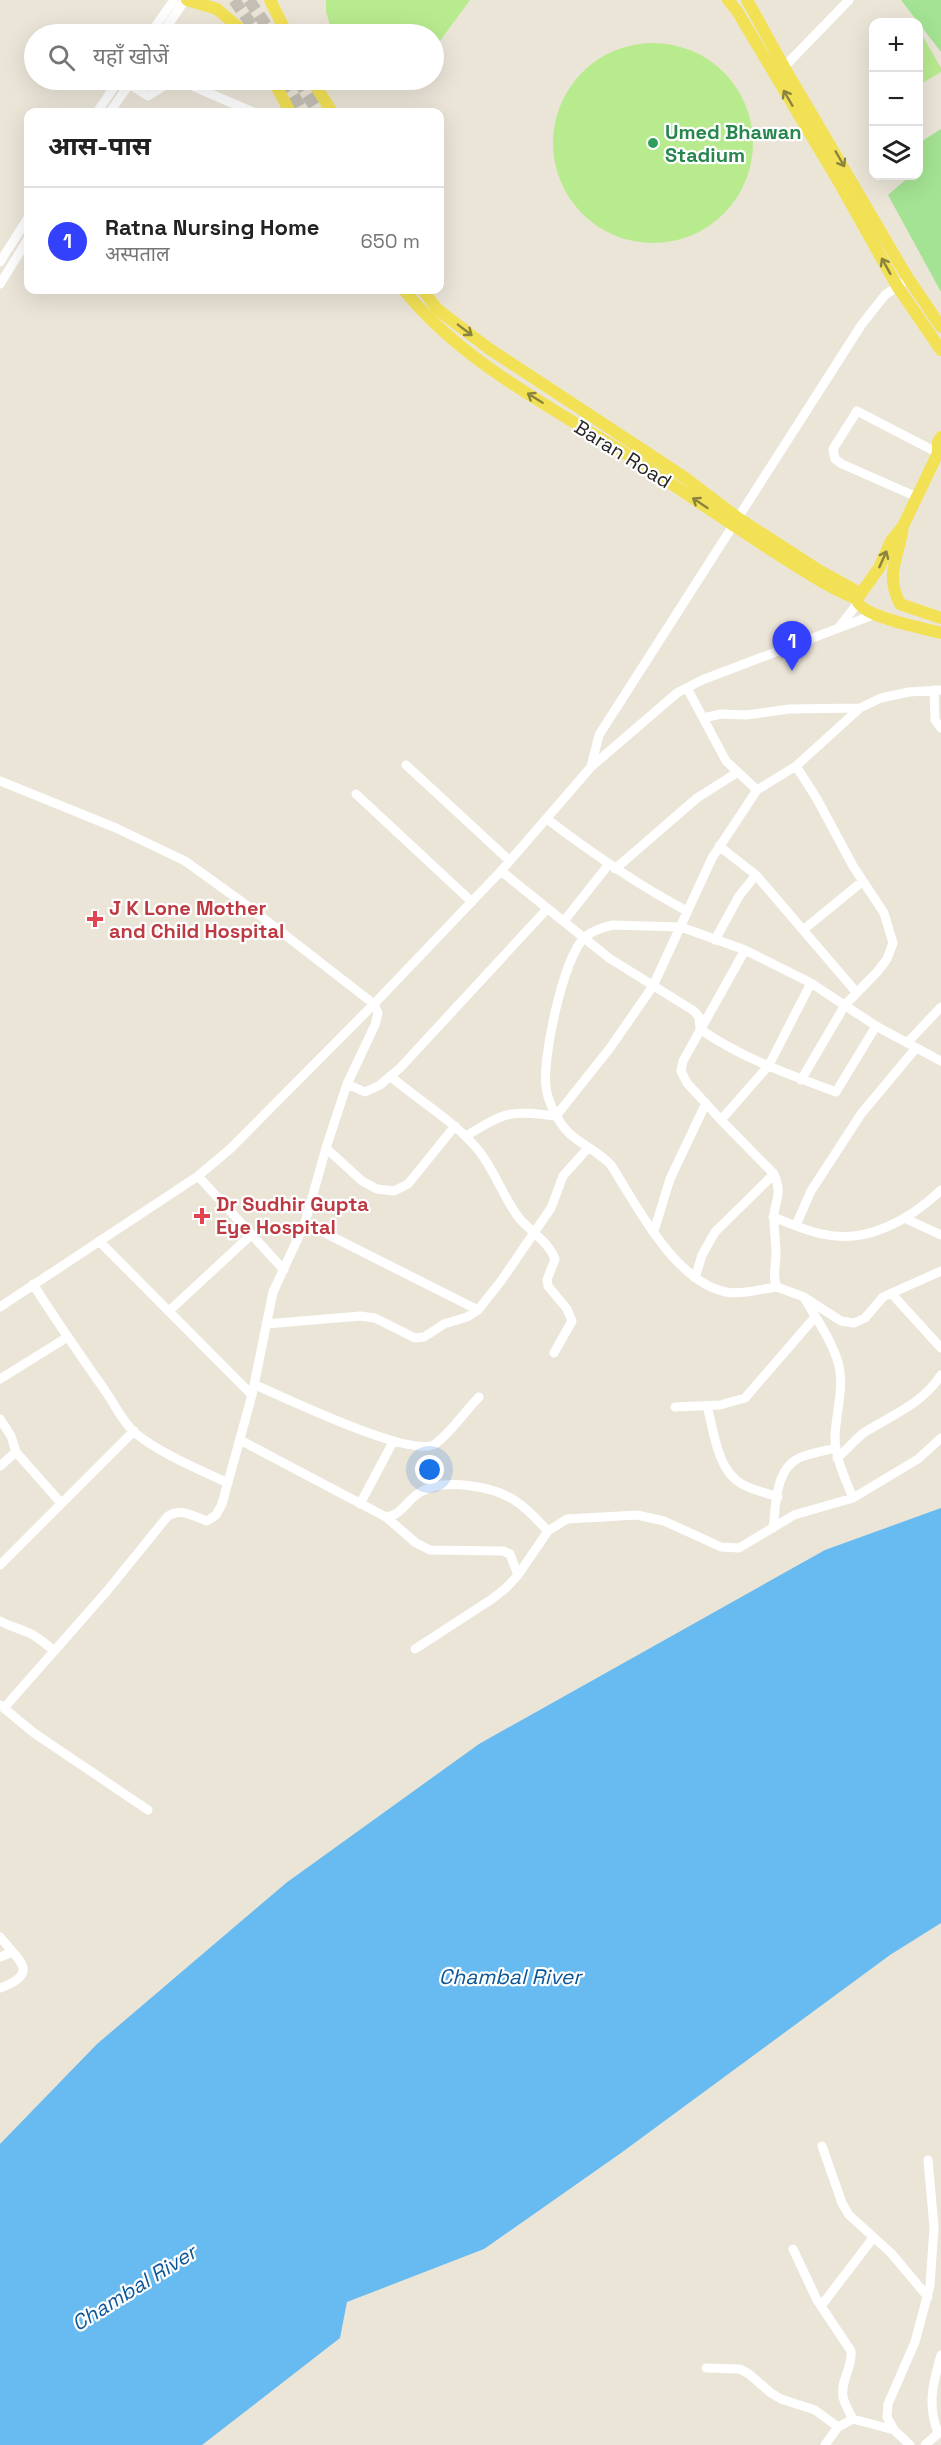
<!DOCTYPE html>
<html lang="hi">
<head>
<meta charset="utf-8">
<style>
  :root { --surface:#fff; --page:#f6f6f6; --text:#222; --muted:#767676; --line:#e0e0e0; --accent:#3340fc }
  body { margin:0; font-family:"Space Grotesk","Noto Sans Devanagari",sans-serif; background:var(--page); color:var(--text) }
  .controls { position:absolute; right:18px; top:18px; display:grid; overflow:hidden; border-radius:12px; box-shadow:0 6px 24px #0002 }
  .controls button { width:54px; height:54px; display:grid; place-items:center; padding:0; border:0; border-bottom:2px solid var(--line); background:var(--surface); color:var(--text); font:30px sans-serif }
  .you { position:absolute; left:430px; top:1470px; width:21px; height:21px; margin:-15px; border:4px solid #fff; border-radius:50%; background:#1a73e8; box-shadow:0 0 0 9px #1a73e833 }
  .badge { display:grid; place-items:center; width:39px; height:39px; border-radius:50%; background:var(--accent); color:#fff; font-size:20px; font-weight:700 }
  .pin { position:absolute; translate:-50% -50px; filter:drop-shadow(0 2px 3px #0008) }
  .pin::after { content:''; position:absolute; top:32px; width:21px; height:18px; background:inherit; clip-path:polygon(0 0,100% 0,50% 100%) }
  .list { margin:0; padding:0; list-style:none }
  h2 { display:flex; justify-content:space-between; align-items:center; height:78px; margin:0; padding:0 24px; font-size:26px }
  h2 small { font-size:20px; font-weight:400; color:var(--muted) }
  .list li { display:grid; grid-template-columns:39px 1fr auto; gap:18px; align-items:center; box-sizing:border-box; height:108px; padding:0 24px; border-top:2px solid var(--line) }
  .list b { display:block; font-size:22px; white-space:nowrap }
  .list p { margin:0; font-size:20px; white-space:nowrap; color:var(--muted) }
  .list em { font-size:20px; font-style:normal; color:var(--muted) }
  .icon { flex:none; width:33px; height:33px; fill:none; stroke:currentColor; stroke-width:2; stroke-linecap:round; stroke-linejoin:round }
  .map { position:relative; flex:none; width:941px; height:2445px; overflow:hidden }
  .search { position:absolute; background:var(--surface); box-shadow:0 6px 24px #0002; left:24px; top:24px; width:420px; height:66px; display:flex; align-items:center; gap:15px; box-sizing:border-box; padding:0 21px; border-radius:33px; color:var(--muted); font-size:22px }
  .panel { position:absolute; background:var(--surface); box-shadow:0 6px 24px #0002; left:24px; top:108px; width:420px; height:186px; border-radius:12px }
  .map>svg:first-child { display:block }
</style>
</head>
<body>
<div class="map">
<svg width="941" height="2445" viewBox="0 0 941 2445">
  <rect width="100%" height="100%" fill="#ebe5d8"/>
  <path fill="#a4e393" d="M901,0h40v52z
    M941,129v163l-53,-97 22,-19h8l1,-33z"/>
  <path fill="#b8eb8e" d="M326,0h144l-36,49v-15h-101l-7,-22z
    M918,28l23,40v4l-22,13z
    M553 143a100 100 0 1 1 200 0a100 100 0 1 1-200 0Z"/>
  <path fill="#68bbf0" d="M941,1508v415l-51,32 -269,198 -137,96 -137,53 -7,36 -138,107h-202v-301l97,-100 189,-161 193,-139 346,-194z"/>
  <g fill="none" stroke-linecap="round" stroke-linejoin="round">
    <path stroke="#c4bfb5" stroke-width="12" stroke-dasharray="12 6" stroke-linecap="butt" d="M234,0l24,34
      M249,0l23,34
      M285,80l18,32
      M298,80l20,32"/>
    <path stroke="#fff" stroke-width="9" d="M150,34l24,-34
      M162,34l23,-34
      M784,67l65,-67
      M129,84l19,12 22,-14h13l70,30
      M97,112l22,-32
      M110,112l22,-32
      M0,262l28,-44
      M0,284l28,-45
      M917,497l-75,-33 -7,-5 -2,-10 24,-38 81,42
      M840,626l17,-22
      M687,688l39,73 31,29
      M934,690l1,30 6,8
      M703,718l18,-4 26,1 42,-6 71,-1
      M406,765l104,96
      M796,766l21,33 36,67 31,47 9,30 -6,16 -9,12 -33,34 -44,75
      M591,767l8,-32 263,-411 23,-29 17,-12
      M0,781l116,47 69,33 64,46 125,97 4,9 -3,12 -28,59 -21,64 -21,75 -32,69 -21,103 -30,109 -6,11 -9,6c-14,-5 -27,-14 -40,-4l-60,74 -103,117
      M356,794l116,108
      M547,819c46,35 89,65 140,92
      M719,846l37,29 101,118
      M615,869l82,-71 41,-26
      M501,871l108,87 85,53 5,6 1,12c41,29 90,46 136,63l40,-66
      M564,921l45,-57
      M803,930l60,-49
      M715,940l24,-44 17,-21
      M811,983l-42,82 -48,55 53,54c10,25 -1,25 0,46 0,11 2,22 2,34 0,11 -4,23 1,33l27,10 37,24 13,2 11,-5 18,-21 58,-26
      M907,1043l34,-36
      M390,1076c28,24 66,46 89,75 16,20 24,46 40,67 12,14 30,24 36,41l-8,21 1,6 19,23 5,12 -18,32
      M347,1084l18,8 15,-7 20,-17 147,-159
      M721,1120l-34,-37 -6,-12 2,-10 62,-111
      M466,1136c39,-24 43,-26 90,-20l54,-68 43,-62 59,-128 45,-68 39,-24 64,-58 21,-10 28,-6 32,-2
      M326,1148l36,33 15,8 17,2 14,-7 47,-58
      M198,1176l86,94
      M773,1217c16,6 33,14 49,17 44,11 89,-15 119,-44
      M904,1218l37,17
      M305,1223l173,87
      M796,1225l15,-34 50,-77 55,-66
      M654,1231l16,-52 36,-76
      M99,1241l153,154
      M695,1278l7,-23 13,-23 59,-58
      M33,1284c23,37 48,72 73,108 9,13 16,29 29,41 28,22 61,35 93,50
      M777,1287c-16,2 -35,8 -51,5 -51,-10 -89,-86 -115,-127 -20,-21 -42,-22 -56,-52 -4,-7 -8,-17 -9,-26 -4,-28 17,-128 38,-149 7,-7 20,-11 29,-13l68,2 64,23 66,33 65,43 65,35
      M891,1293l50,55
      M805,1299c12,21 28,43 34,67 5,22 -3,47 -4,70 0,22 10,42 18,62
      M0,1307l198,-131 32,-27 144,-145 127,-133 90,-104 86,-74 25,-13 171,-65
      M169,1311l82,-76
      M266,1324l94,-8 15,2 40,20 9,-1 20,-13 23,-7 11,-7 23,-29 50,-73 12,-32 25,-28
      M0,1379l66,-41
      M255,1385c30,12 155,74 180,59 15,-10 31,-34 44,-47
      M707,1406c6,22 10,58 28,73 11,10 29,13 43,18
      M675,1407l45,-2 25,-7 70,-81
      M0,1419l11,17 5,16 45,51
      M240,1440l146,77c16,-2 20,-16 33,-24 23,-16 76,-7 98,9 12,8 21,19 31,29
      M837,1458c10,-8 18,-19 28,-26 29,-18 57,-28 76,-57
      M0,1466l16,-14
      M360,1504l33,-62
      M386,1517l30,26 14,7 73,1 7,3 8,21
      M773,1528c3,-22 2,-59 26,-70 11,-5 25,-7 37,-10
      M0,1565l134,-134
      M0,1621c9,5 17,7 27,11 10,4 19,12 27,19
      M415,1649l77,-50 14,-11 12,-13 30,-44 19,-12 70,-4 27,6 57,26 18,1 55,-33 59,-17 65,-39 23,-21
      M0,1705l34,28 114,77
      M0,1937c19,24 41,36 0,51
      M0,1957l12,-5
      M822,2146l20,57 7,12 42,38 37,44
      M793,2249l24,51 34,51c2,16 -11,30 -8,46 2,8 6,15 10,22
      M821,2306l52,-68
      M706,2368l34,1 9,5 22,19 10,6 34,11 23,17
      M938,2433c-11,-29 -5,-50 3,-78
      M825,2445l13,-18 15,-8 41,11
      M910,2445l-16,-15 -7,-13 1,-13 27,-62 15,-56 4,-59 -6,-67
      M925,2445l16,-14"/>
    <path stroke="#f2e155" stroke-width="12" d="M187,0l30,9 29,25
      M270,0l17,34
      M728,0l9,11 103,173 57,102 44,64
      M747,0l37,67 122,208 35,52
      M273,80l17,32
      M312,80l20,32
      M404,290c63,78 158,122 241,176 43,29 86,58 129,86 27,17 53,35 83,47
      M423,290l14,19 51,39 196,129 54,41 82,53 40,22
      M941,437l-3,5v11l-35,73 -12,15 -12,27 -22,31c2,18 67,29 84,34
      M903,526c-4,33 -19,46 -3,78l41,14"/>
  </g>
  <defs><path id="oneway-shaft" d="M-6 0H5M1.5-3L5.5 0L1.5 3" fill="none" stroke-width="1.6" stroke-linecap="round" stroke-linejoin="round" transform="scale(1.5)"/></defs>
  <g stroke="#8c843e">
    <use href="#oneway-shaft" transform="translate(788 98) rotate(-120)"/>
    <use href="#oneway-shaft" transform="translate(840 159) rotate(60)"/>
    <use href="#oneway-shaft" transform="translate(886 266) rotate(-119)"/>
    <use href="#oneway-shaft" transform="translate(465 330) rotate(37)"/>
    <use href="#oneway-shaft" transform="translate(535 398) rotate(-148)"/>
    <use href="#oneway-shaft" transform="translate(700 503) rotate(-146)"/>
    <use href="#oneway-shaft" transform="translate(883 559) rotate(-66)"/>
  </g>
  <circle fill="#2e9e5b" stroke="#fff" stroke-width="2" cx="653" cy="143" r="6"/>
  <g fill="#e0444e" stroke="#fff" stroke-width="2">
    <path d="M92 910h6v6h6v6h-6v6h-6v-6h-6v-6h6z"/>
    <path d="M199 1207h6v6h6v6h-6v6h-6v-6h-6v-6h6z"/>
  </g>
  <g text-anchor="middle" stroke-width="4.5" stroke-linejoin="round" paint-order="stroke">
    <g font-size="20" font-weight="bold" fill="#27864d" stroke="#fff" text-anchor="start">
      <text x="665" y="139">Umed Bhawan<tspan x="665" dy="23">Stadium</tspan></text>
    </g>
    <g font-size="20" fill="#272727" stroke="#fff">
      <text transform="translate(623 454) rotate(32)" y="7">Baran Road</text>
    </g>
    <g font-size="20" font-weight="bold" fill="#be3a42" stroke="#fff" text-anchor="start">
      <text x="109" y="915">J K Lone Mother<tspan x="109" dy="23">and Child Hospital</tspan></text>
      <text x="216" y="1211">Dr Sudhir Gupta<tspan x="216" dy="23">Eye Hospital</tspan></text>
    </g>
    <g font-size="21" font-style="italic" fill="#0b5698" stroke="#fff">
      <text x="510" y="1984">Chambal River</text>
      <text transform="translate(134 2288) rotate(-32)" y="7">Chambal River</text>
    </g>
  </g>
</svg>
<div class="controls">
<button>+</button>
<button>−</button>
<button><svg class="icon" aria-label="layers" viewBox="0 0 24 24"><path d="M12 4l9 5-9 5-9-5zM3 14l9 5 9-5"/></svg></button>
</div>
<div class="you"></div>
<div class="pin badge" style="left:792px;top:671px">1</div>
<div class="search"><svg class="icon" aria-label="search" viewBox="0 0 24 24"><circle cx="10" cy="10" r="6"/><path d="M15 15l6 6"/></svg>यहाँ खोजें</div>
<section class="panel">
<h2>आस-पास<small></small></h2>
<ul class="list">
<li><span class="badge">1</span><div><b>Ratna Nursing Home</b><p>अस्पताल</p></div><em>650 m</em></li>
</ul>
</section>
</div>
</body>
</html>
